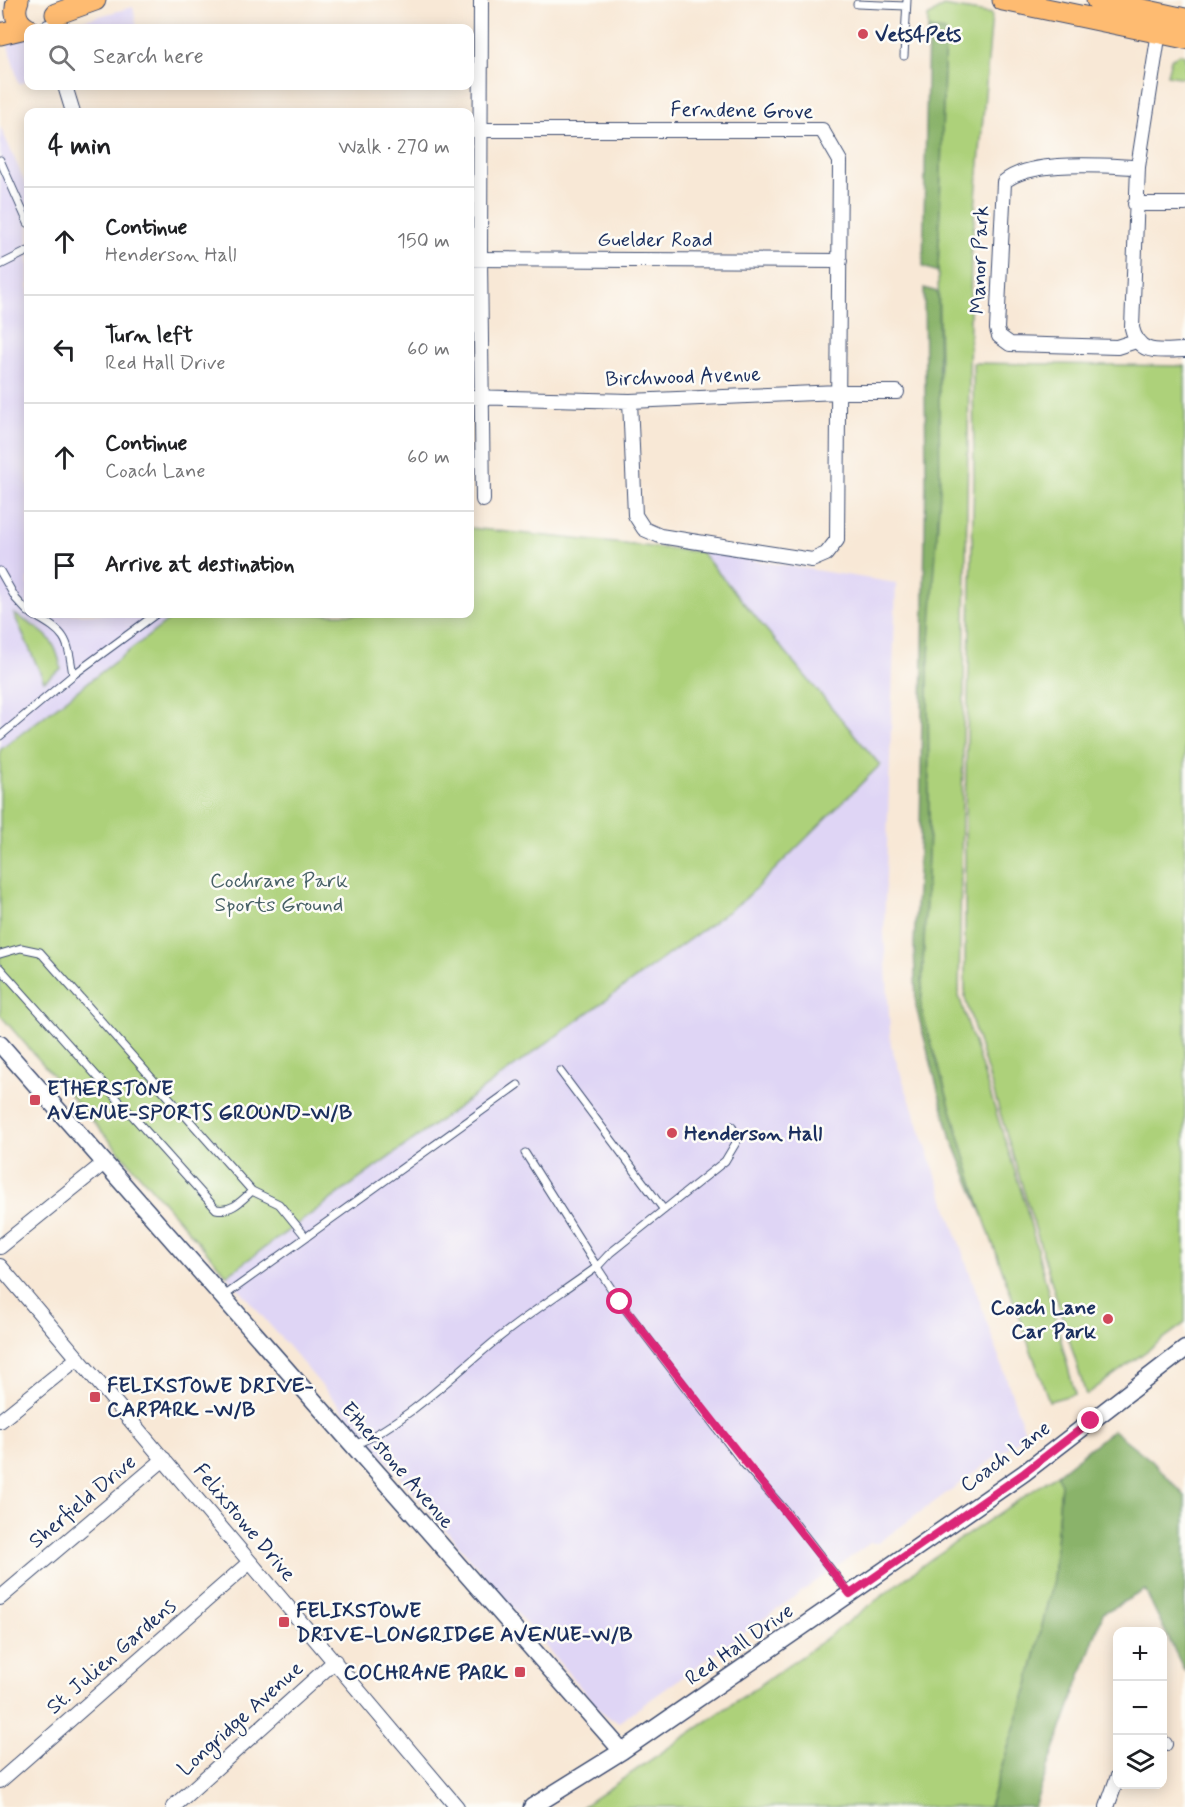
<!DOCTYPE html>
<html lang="en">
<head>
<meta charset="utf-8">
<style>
  :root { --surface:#fff; --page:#f2f2f2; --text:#202124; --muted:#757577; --line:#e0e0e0 }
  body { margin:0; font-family:Mynerve,sans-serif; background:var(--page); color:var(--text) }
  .controls { position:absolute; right:18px; bottom:18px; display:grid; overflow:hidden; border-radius:12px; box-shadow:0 3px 15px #0003 }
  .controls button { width:54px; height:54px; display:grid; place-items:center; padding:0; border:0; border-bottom:2px solid var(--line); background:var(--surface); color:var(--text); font:30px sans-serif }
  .stop { position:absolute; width:18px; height:18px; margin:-14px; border:4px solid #db2777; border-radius:50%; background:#fff }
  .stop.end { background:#db2777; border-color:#fff; box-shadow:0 2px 6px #0008 }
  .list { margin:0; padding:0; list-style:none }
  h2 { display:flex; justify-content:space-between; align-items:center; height:78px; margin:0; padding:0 24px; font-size:26px }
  h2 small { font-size:20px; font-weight:400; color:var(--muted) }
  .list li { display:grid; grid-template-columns:39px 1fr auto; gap:18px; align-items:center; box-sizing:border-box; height:108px; padding:0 24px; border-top:2px solid var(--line) }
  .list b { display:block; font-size:22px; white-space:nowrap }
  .list p { margin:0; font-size:20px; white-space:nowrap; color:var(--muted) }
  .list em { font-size:20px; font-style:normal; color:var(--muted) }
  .icon { flex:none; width:33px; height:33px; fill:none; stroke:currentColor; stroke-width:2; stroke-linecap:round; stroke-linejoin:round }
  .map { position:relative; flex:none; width:1185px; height:1807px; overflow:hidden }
  .search { position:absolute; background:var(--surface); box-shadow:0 3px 15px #0003; left:24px; top:24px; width:450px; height:66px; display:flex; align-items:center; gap:15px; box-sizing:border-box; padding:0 21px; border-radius:12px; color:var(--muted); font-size:22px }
  .panel { position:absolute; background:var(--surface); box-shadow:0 3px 15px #0003; left:24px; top:108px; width:450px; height:510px; border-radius:12px }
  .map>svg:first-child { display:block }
</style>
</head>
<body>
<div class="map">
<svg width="1185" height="1807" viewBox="0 0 1185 1807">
  <rect width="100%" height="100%" fill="#fdfcf7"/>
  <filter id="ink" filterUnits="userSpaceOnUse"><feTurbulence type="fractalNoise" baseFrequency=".0167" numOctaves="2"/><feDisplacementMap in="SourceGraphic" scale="12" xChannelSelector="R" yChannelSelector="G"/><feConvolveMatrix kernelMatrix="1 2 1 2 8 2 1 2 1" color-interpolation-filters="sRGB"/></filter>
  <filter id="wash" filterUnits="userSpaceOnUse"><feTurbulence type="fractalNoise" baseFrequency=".008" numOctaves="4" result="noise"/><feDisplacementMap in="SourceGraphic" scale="24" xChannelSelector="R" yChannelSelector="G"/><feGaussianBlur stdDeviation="1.35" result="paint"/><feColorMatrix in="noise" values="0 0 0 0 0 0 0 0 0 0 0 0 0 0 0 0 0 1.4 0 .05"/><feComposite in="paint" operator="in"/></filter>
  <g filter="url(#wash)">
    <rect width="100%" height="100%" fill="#f8e8d6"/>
    <path fill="#dfd5f5" d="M133,7l4,21h-82z
      M28,36v45l-9,3 -12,-42z
      M0,126l28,63v425h149l-177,136z
      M701,552l195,31 -12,349 7,114 135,389 -148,108h-8l-251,179 -14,-6 -378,-441 518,-376 135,-134z"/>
    <path fill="#add17a" stroke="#64806c" stroke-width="1.5" d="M943,6l49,8 -21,241 -12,741 66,207 50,191 -26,7 -67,-188 -61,-203 8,-180 -1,-158 12,-309 -2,-91 7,-240 -17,-3v-12z
      M1179,54l6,1v23l-18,-3 4,-16z
      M973,363l212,3v957l-99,72 -121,-397v-189l9,-332z
      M470,528l231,24 179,213 -135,134 -518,376 -227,-260v-265l177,-136h293z
      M14,614c27,16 42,22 47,55l-17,12z
      M1056,1475l5,8 -8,97 -25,105 -39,122h-407l223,-153 126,-95z"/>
    <path fill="#8ab36a" stroke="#527164" stroke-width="1.5" d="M928,29l17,2 -7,241 -15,-5z
      M924,288l14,4 2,198 -12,182 1,158 -8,179 61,204 -32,-78 -34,-128 -2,-63 6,-110 6,-361z
      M1113,1430l39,31 33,35v176l-40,-82 -42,23 -69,194h-45l39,-122 25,-105 8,-96 -5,-9z"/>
  </g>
  <g filter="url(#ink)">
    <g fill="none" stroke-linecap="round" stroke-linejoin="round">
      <g stroke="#3c4b70" stroke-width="9">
        <path id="service" d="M857,4l49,2
          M904,56l3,-56
          M0,160l28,63
          M0,265l28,-14
          M0,571l16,28 12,13
          M32,614c35,20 35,22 41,61
          M0,736l73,-61 83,-61
          M0,954l21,-6 19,4 212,239 27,13 27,33
          M0,968l216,241c16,3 25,-8 36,-18
          M560,1071l104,139
          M732,1126l5,15 -12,20 -115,92 -13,14 23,35 124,162 40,45 66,85
          M224,1296l294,-211
          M355,1445c53,-24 96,-68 141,-105 32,-26 68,-49 101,-73l-72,-114"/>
      </g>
      <g stroke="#3c4b70" stroke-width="16">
        <path id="minor" d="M481,0l-1,259 3,241
          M1160,25l-22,142 -6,161c7,29 29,22 53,22
          M48,27v1
          M65,86l8,26
          M470,130h352l18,31 -3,379 -11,14 -14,6 -152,-24 -16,-7 -9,-14 -5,-114
          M1135,204h50
          M470,259l370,2
          M1136,341l-19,6 -107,-3 -11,-8 -2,-7 7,-147c26,-23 101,-16 134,-15
          M470,397l160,4 209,-9h58
          M0,1247l104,-84
          M0,1266l457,541
          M0,1421l78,-63
          M0,1598l164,-139
          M1162,1743l3,1
          M0,1781l250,-219
          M173,1807l162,-146
          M1107,1807l11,-31"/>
      </g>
      <g stroke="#3c4b70" stroke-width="19">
        <path id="tertiary" d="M0,1044l622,707
          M532,1807l90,-56 297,-205 105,-73 161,-124"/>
      </g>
      <g stroke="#3c4b70" stroke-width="23">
        <path id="primary" d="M18,0c-5,12 -2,23 10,29
          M1003,0l182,38
          M1097,0l88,19
          M56,14l39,-14
          M0,34l25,-6"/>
      </g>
      <use href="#service" stroke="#fff" stroke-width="7"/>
      <use href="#minor" stroke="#fff" stroke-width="14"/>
      <use href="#tertiary" stroke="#fff" stroke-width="16"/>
      <use href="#primary" stroke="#febb71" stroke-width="21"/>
    </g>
  </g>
  <g fill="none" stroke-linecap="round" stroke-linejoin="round" filter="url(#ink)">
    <path stroke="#db2777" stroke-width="8" d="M620,1302c76,98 153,195 230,292l174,-121 67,-52"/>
  </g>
  <g fill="#d1495b" stroke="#fdfcf7" stroke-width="2">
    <circle cx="863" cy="34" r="6"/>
    <rect x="29" y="1094" width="12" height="12" rx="3"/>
    <circle cx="672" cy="1133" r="6"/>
    <circle cx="1108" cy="1319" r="6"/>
    <rect x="89" y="1391" width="12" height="12" rx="3"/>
    <rect x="278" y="1616" width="12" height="12" rx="3"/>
    <rect x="514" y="1666" width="12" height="12" rx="3"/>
  </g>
  <g text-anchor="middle" stroke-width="5" stroke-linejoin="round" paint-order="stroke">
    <g font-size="21" font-weight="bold" fill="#1b2f5e" stroke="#fdfcf7" text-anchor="start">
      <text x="875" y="41">Vets4Pets</text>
      <text x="47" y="1095">ETHERSTONE<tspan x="47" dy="24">AVENUE-SPORTS GROUND-W/B</tspan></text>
      <text x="684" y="1140">Henderson Hall</text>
      <text x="1096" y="1314" text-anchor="end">Coach Lane<tspan x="1096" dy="24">Car Park</tspan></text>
      <text x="107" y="1392">FELIXSTOWE DRIVE-<tspan x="107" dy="24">CARPARK -W/B</tspan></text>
      <text x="296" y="1617">FELIXSTOWE<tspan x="296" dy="24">DRIVE-LONGRIDGE AVENUE-W/B</tspan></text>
      <text x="508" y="1679" text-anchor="end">COCHRANE PARK</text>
    </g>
    <g font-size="21" fill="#1b2f5e" stroke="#fdfcf7">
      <text transform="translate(742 110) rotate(1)" y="7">Ferndene Grove</text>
      <text x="655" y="246">Guelder Road</text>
      <text transform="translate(979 260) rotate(-88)" y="7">Manor Park</text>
      <text transform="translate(683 376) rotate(-2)" y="7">Birchwood Avenue</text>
      <text transform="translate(1005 1456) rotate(-36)" y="7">Coach Lane</text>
      <text transform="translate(398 1465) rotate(49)" y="7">Etherstone Avenue</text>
      <text transform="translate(82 1501) rotate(-40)" y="7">Sherfield Drive</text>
      <text transform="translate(245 1522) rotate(50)" y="7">Felixstowe Drive</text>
      <text transform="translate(739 1644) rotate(-35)" y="7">Red Hall Drive</text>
      <text transform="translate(111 1656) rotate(-41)" y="7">St. Julien Gardens</text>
      <text transform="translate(240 1718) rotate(-42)" y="7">Longridge Avenue</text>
    </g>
    <g font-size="21" fill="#476066" stroke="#fdfcf7">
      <text x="279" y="887">Cochrane Park<tspan x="279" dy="24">Sports Ground</tspan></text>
    </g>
  </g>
</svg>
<div class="controls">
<button>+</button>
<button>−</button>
<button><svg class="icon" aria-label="layers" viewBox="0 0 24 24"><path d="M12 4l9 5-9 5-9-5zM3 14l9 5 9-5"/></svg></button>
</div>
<div class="stop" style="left:620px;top:1302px"></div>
<div class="stop end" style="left:1091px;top:1421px"></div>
<div class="search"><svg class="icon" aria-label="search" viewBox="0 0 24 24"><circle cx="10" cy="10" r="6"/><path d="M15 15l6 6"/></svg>Search here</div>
<section class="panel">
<h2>4 min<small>Walk · 270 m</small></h2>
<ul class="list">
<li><svg class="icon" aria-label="ahead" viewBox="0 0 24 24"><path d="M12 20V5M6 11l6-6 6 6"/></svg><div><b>Continue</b><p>Henderson Hall</p></div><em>150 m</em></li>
<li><svg class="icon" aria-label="left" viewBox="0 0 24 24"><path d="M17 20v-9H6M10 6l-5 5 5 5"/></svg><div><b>Turn left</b><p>Red Hall Drive</p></div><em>60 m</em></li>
<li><svg class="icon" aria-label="ahead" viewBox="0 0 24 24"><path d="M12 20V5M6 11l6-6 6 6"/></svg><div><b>Continue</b><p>Coach Lane</p></div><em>60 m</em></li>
<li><svg class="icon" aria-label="arrive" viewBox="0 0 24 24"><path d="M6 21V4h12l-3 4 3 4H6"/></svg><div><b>Arrive at destination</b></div></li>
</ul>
</section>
</div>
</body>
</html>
